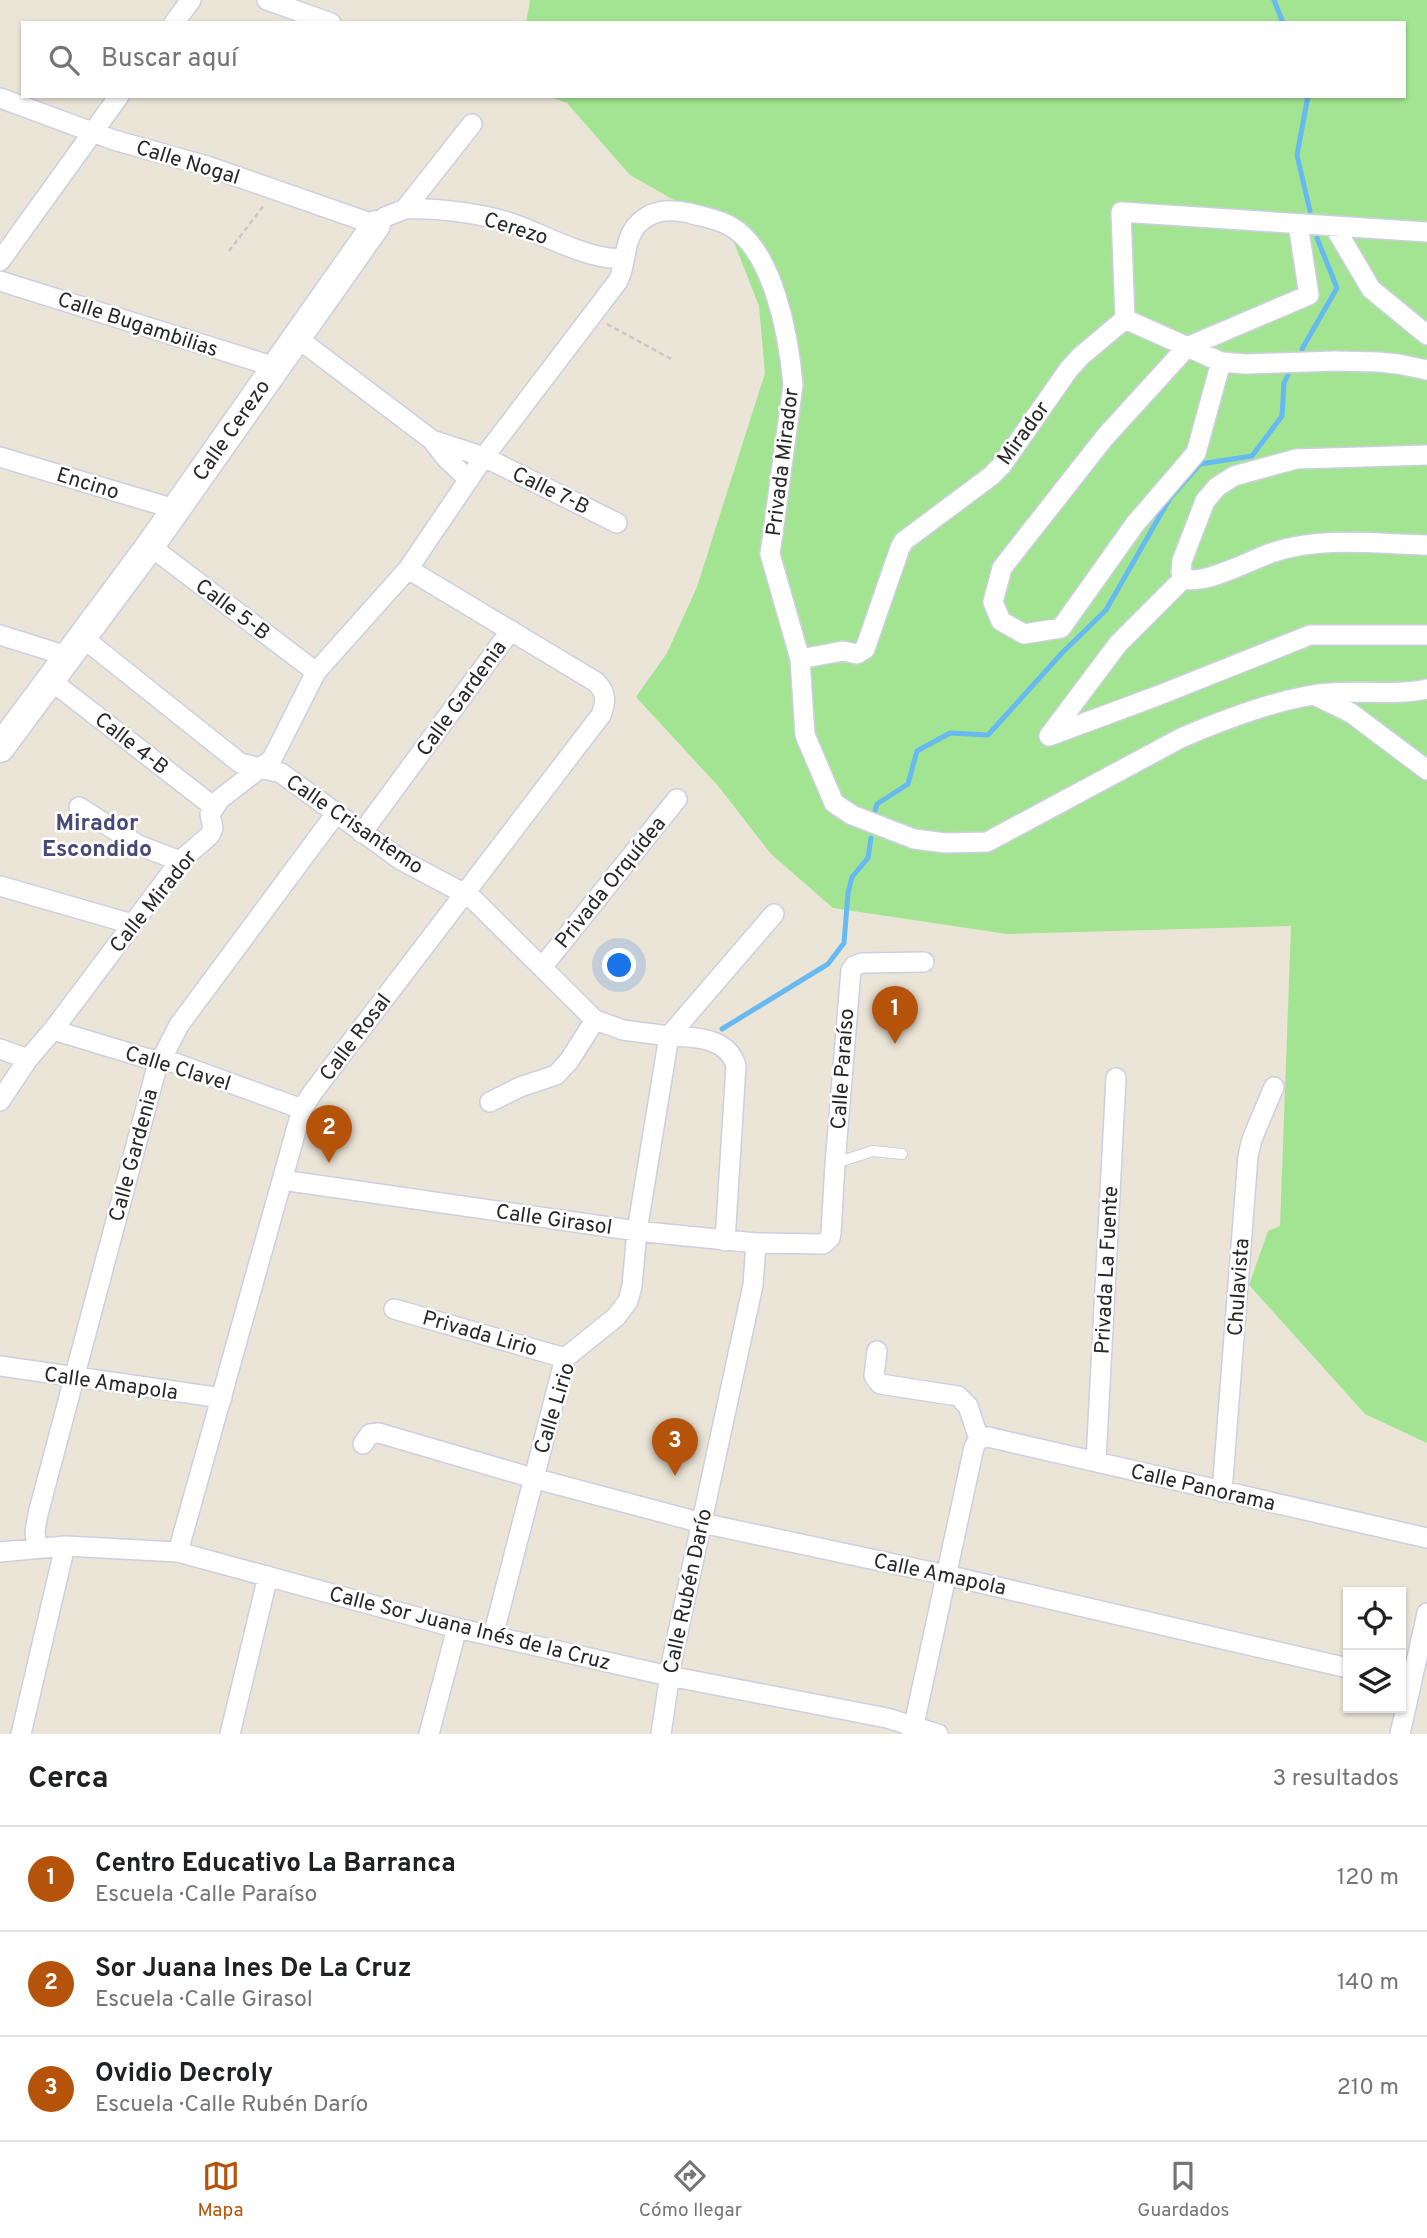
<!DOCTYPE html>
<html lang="es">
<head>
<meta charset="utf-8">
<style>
  :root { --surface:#fff; --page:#f6f6f6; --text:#202124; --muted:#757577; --line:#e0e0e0; --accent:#b45309 }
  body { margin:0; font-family:Overpass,sans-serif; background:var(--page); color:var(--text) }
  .controls { position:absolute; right:21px; bottom:21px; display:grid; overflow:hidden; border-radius:0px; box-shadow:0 2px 5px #0004 }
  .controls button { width:63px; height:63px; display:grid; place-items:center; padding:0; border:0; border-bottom:2px solid var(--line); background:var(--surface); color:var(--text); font:35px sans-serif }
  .you { position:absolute; left:620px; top:966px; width:24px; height:24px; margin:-18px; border:5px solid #fff; border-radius:50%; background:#1a73e8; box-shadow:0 0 0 10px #1a73e833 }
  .badge { display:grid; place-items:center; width:46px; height:46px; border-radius:50%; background:var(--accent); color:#fff; font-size:23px; font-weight:700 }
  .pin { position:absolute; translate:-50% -58px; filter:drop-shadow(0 2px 4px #0008) }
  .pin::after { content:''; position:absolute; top:37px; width:24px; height:21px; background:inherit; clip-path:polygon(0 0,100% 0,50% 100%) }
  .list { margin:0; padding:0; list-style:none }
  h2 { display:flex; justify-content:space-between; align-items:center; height:91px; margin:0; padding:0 28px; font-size:30px }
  h2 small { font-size:23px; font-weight:400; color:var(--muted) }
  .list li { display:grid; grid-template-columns:46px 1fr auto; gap:21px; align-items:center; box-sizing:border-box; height:105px; padding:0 28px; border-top:2px solid var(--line) }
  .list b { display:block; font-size:26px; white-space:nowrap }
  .list p { margin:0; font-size:23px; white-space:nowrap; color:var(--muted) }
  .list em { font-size:23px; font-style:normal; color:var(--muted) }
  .icon { flex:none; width:38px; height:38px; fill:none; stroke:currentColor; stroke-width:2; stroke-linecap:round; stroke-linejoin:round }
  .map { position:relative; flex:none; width:1427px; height:1734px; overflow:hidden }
  .search { position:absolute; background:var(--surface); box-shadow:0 2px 5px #0004; left:21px; right:21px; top:21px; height:77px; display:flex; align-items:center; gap:18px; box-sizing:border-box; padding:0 24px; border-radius:0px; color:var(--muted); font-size:26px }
  .sheet { height:406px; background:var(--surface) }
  nav { display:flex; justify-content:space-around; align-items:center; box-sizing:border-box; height:98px; border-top:2px solid var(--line); background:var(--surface); font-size:19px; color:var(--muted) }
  nav a { display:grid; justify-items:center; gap:4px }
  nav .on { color:var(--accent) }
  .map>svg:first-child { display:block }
</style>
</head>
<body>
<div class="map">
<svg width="1427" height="1734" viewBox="0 0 1427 1734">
  <rect width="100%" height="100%" fill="#ebe5d8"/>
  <path fill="#a3e492" d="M530,0h897v1443l-62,-29 -116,-129 19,-54 12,-5 11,-300 -284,8 -174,-26 -62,-54 -52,-67 -83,-90 31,-44 30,-66 68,-214 -6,-67 -29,-74 -100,-57 -63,-72 -20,-7h857v-73h-878z"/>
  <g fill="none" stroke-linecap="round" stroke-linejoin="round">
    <path stroke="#66baf1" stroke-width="5" d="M1274,0l9,23
      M1308,96l-11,59 13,56
      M1302,349l35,-61 -20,-50
      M875,811l2,-7 31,-20 9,-33 33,-18 38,2 74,-82 44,-43 64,-112 30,-34 52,-8 30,-40 2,-33 4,-8
      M722,1029l106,-65 16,-21 4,-50 4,-16 16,-19 3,-20"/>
    <g stroke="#cdcee1" stroke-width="12">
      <path id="lane" d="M835,1163l38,-12 29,3"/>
    </g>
    <g stroke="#cdcee1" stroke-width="22">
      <path id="street" d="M267,0l64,23
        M174,23l17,-23
        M0,98l114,42 93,26 169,59 9,-8 20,-8 67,-85
        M405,209c32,-1 76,4 106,14 32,11 81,39 113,35
        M1334,226l37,63 56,46
        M0,261l119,-165
        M0,281l275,86
        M1125,319l-4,-107 306,20
        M1125,319l96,43 25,2 89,-3 43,1 20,2 29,6
        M296,337l136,103 14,18 23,22
        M1221,362l-25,91 -61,71 -74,104 -37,6 -23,-13 -8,-19 9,-34 103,-131 82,-90 122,-52 -11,-71
        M432,440l52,17 133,66
        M0,457l175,52
        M150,546l166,126
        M1184,578l-3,-6 1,-11 23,-60 12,-14 17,-11 62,-17 131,-4
        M1184,578c17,9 67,-18 87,-25 49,-17 105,-9 156,-8
        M0,635l67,21
        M82,637l158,126 41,10 120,87 70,37 124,123 28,10 46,6 105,-122
        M800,659l43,-8 14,3 8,-5 35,-101 4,-7 87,-65 11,-11 67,-96 12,-13 44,-37
        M49,679l165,128
        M1314,695l37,18 76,57
        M1049,736l108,-40 153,-61h117
        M1049,736l69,-92 66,-66
        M79,807l59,38 42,16
        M362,833l149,-203
        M0,886l132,38
        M543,966l134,-167
        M53,1030l93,28 29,5 127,46
        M0,1049l28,10
        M0,1101l28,-42 25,-29 127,-169 30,-26 3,-7 -3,-14 10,-15 52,-40 44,-87 92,-103 76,-112 134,-176c9,-18 5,-38 18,-55 15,-17 33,-17 53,-13 14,4 29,6 41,13 44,24 59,113 63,159l-23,169 30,105 5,76 29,68 18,12 62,24 32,4 41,-1 194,-104c42,-18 105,-42 149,-45 33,-3 64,3 97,-4
        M490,1102l30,-15 36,-12 13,-14 26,-41
        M282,1180l355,51 119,12 67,1 7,-6 1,-5 4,-69 16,-194 3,-4 8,-3 62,-1
        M394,1309l171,49
        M877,1351l-3,25 6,8 78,12 10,10 11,33
        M0,1366l222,32
        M979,1439l9,-2 439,101
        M363,1444l7,-10 9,-1 154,45 169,45 244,52 402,93
        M1096,1461l20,-383
        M1222,1492l26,-336 4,-17 22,-52
        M37,1547l-2,-15 3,-18 118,-444 23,-45 158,-213
        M0,1552l65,-6 113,6 279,76 212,48 218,42 51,16
        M178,1552l124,-443 11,-17 288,-377c5,-13 6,-22 -5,-33l-188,-113
        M493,1636l72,-278 51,-41 12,-16 4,-15 5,-55 32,-195c25,1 59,1 67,30l-11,175
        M21,1734l44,-188
        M230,1734l38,-158
        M429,1734l28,-106
        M661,1734l11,-74 81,-375 3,-42
        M912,1734l62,-287 5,-8
        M1400,1734l27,-121"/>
    </g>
    <g stroke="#cdcee1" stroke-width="31">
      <path id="secondary" d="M0,748l150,-202 226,-321"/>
    </g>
    <path stroke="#c7c7c7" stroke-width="2.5" stroke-dasharray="5 3.5" stroke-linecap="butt" d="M229,251l36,-47
      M607,324l66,36"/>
    <use href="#lane" stroke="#fff" stroke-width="10"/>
    <use href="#street" stroke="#fff" stroke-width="19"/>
    <use href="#secondary" stroke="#fff" stroke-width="28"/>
  </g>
  <g text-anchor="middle" stroke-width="5" stroke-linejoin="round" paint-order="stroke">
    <g font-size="21" fill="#272727" stroke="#fff">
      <text transform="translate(188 162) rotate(17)" y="7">Calle Nogal</text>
      <text transform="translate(516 228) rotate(17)" y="7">Cerezo</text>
      <text transform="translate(138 324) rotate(18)" y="7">Calle Bugambilias</text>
      <text transform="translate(231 430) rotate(-55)" y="7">Calle Cerezo</text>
      <text transform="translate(1023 433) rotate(-54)" y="7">Mirador</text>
      <text transform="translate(782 462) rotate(-83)" y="7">Privada Mirador</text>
      <text transform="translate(88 483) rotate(17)" y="7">Encino</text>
      <text transform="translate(551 490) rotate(26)" y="7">Calle 7-B</text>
      <text transform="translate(233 609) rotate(37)" y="7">Calle 5-B</text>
      <text transform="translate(461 698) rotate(-54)" y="7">Calle Gardenia</text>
      <text transform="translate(132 743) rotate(38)" y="7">Calle 4-B</text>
      <text transform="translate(355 824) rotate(34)" y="7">Calle Crisantemo</text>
      <text transform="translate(610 882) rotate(-51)" y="7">Privada Orquídea</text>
      <text transform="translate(153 901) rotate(-51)" y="7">Calle Mirador</text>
      <text transform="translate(355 1037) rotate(-53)" y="7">Calle Rosal</text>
      <text transform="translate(178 1068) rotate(17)" y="7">Calle Clavel</text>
      <text transform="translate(842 1069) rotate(-86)" y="7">Calle Paraíso</text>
      <text transform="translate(133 1155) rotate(-75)" y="7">Calle Gardenia</text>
      <text transform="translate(554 1219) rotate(8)" y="7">Calle Girasol</text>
      <text transform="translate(1106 1270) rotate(-87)" y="7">Privada La Fuente</text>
      <text transform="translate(1238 1287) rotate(-86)" y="7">Chulavista</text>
      <text transform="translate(480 1333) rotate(16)" y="7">Privada Lirio</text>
      <text transform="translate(111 1383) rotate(8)" y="7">Calle Amapola</text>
      <text transform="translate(554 1408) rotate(-73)" y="7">Calle Lirio</text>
      <text transform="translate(1203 1487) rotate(13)" y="7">Calle Panorama</text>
      <text transform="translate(940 1574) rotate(12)" y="7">Calle Amapola</text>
      <text transform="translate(687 1591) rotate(-78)" y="7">Calle Rubén Darío</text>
      <text transform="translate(470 1628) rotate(14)" y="7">Calle Sor Juana Inés de la Cruz</text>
    </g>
    <g font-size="23" font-weight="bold" fill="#474978" stroke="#fff">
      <text x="97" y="830">Mirador<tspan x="97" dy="26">Escondido</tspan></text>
    </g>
  </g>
</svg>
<div class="controls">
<button><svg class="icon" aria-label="locate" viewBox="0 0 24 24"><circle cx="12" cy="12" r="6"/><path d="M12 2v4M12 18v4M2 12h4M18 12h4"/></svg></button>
<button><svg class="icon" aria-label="layers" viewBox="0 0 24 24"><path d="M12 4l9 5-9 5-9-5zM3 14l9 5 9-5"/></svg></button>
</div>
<div class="you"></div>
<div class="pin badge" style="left:895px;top:1044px">1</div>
<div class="pin badge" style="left:329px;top:1163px">2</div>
<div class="pin badge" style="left:675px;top:1476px">3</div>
<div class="search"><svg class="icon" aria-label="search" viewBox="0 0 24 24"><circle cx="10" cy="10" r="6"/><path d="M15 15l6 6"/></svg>Buscar aquí</div>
</div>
<section class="sheet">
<h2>Cerca<small>3 resultados</small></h2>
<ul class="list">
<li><span class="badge">1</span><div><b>Centro Educativo La Barranca</b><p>Escuela · Calle Paraíso</p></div><em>120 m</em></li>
<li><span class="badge">2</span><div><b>Sor Juana Ines De La Cruz</b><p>Escuela · Calle Girasol</p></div><em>140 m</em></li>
<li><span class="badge">3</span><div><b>Ovidio Decroly</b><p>Escuela · Calle Rubén Darío</p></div><em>210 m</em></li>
</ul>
</section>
<nav>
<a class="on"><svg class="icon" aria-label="map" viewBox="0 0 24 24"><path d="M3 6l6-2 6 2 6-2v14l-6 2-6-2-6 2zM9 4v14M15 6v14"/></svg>Mapa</a>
<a><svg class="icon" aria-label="directions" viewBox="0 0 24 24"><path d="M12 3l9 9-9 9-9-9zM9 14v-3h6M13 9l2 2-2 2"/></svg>Cómo llegar</a>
<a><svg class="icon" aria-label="saved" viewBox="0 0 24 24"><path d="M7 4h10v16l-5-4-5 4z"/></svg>Guardados</a>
</nav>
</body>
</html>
